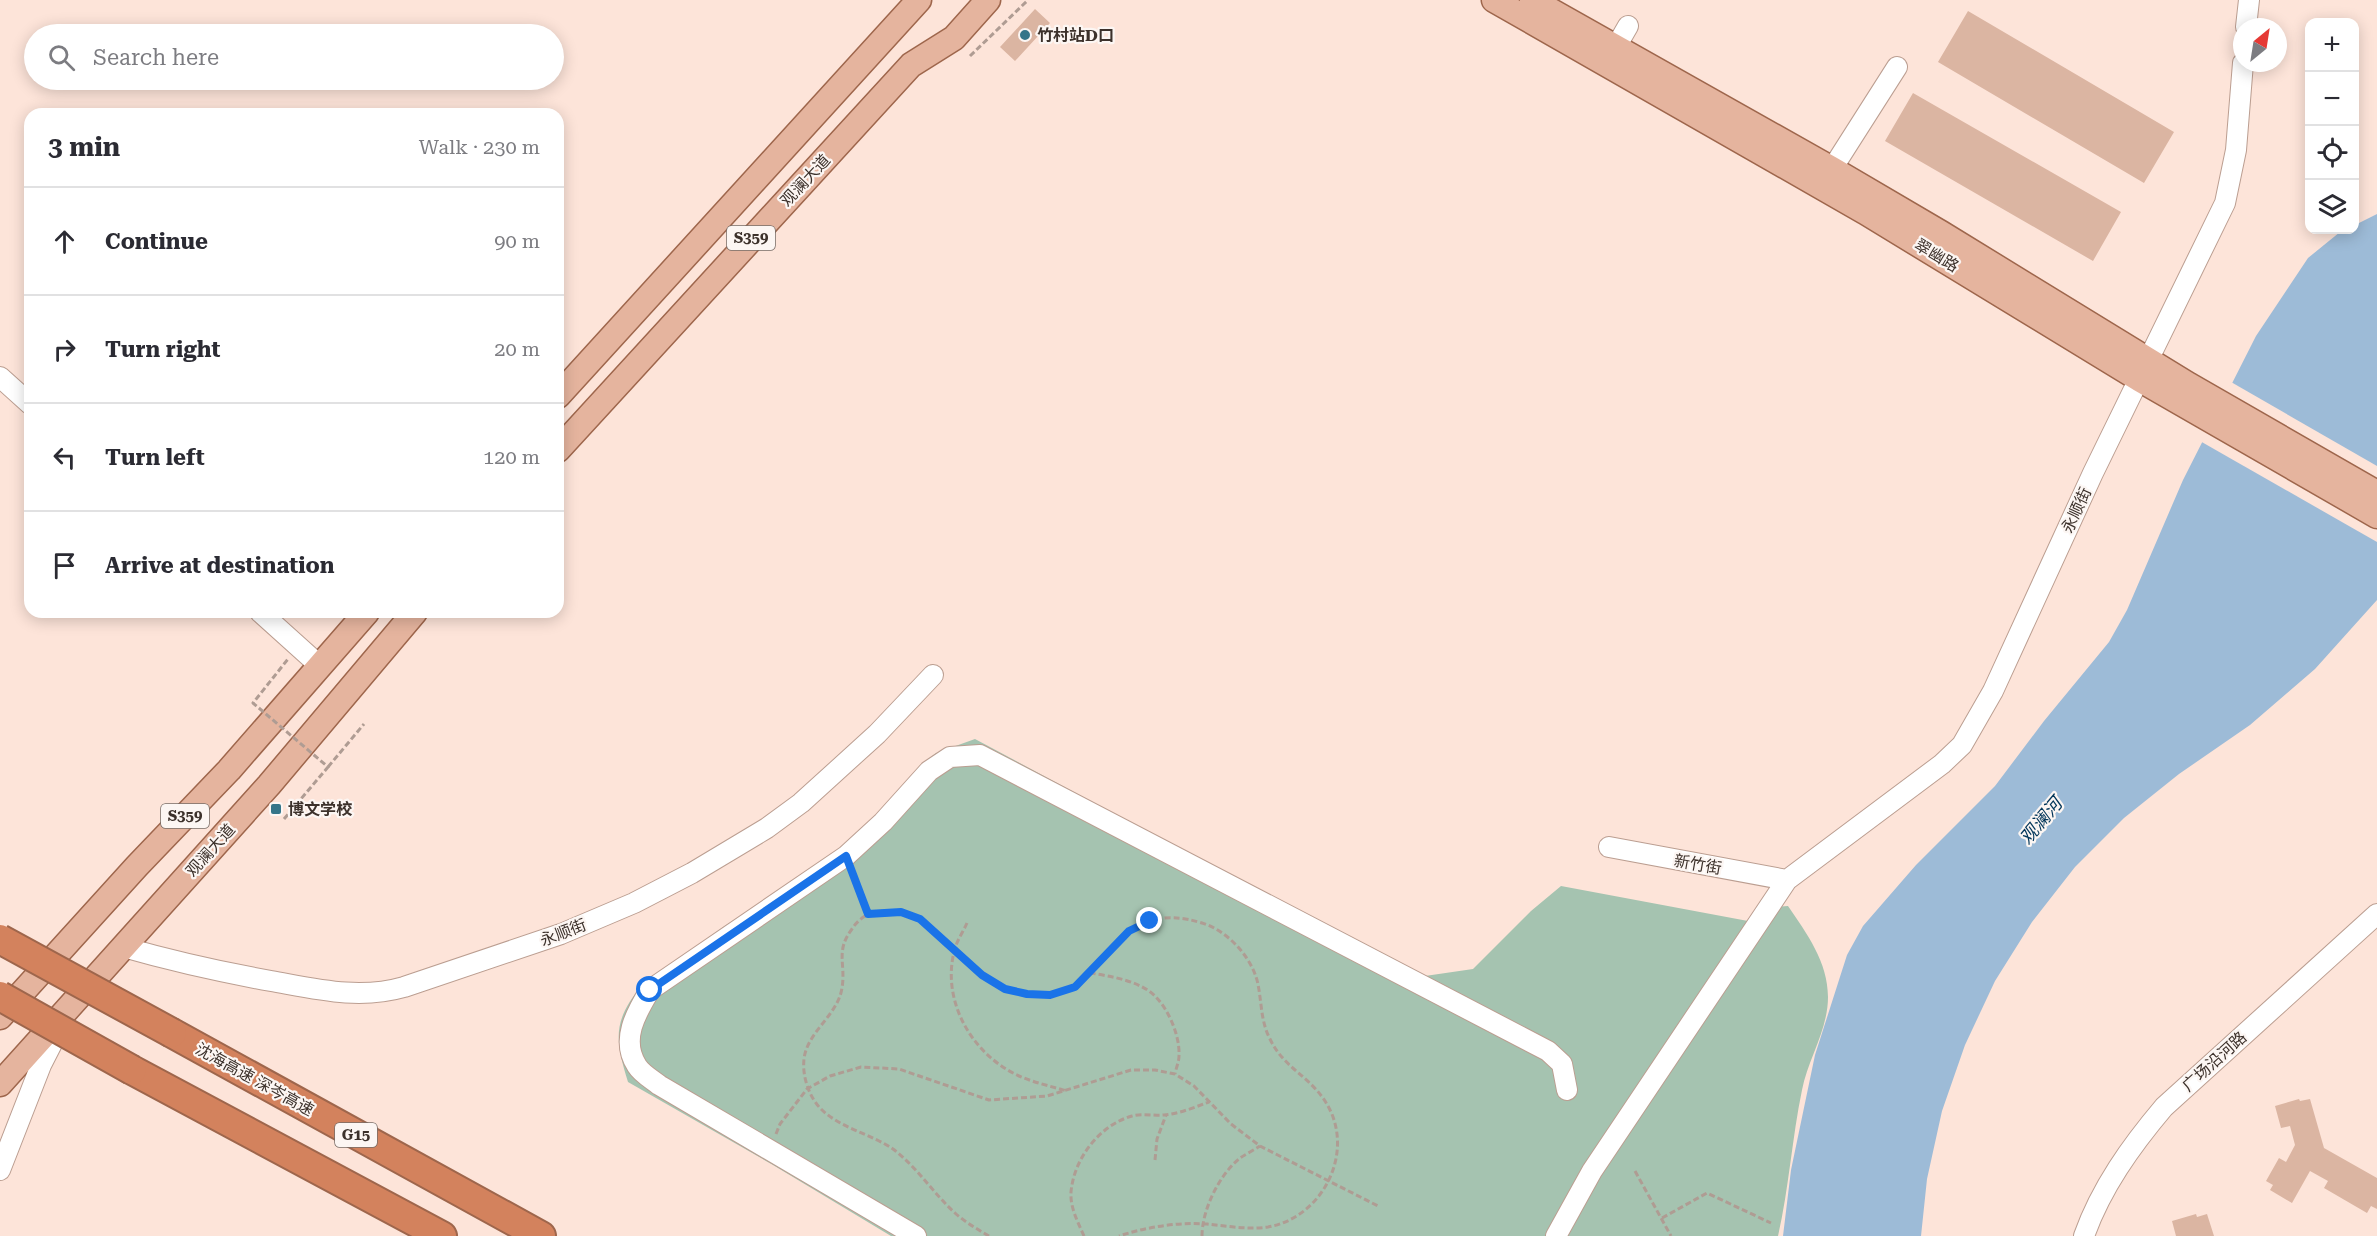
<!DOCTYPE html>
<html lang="en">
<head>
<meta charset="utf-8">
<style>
  :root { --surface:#fff; --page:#f2f2f3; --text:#2b2b33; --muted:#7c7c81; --line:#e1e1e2 }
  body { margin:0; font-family:"Roboto Serif","Noto Sans SC",serif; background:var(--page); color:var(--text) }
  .controls { position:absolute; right:18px; top:18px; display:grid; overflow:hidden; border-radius:12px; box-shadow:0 3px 15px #0003 }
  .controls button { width:54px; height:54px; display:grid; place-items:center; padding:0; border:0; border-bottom:2px solid var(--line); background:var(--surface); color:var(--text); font:30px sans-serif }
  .compass { position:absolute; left:2233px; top:18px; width:54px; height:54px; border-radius:50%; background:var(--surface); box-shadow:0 3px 15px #0003; rotate:30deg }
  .stop { position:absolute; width:18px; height:18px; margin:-14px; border:4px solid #1a73e8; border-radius:50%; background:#fff }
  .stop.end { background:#1a73e8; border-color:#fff; box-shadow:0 2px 6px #0008 }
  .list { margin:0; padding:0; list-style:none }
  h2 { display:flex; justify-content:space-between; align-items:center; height:78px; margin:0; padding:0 24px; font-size:26px }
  h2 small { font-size:20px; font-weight:400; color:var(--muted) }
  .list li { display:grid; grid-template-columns:39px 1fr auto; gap:18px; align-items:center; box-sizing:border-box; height:108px; padding:0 24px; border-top:2px solid var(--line) }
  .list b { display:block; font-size:22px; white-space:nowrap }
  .list em { font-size:20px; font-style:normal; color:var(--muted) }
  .icon { flex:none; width:33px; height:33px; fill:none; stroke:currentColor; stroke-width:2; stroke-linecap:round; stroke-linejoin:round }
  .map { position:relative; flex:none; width:2377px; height:1236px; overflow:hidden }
  .search { position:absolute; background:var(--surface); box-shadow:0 3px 15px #0003; left:24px; top:24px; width:540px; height:66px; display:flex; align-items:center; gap:15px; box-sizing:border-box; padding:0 21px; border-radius:33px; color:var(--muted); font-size:22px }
  .panel { position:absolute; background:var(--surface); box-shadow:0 3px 15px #0003; left:24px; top:108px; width:540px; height:510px; border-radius:18px }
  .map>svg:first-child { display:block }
</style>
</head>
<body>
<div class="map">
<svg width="2377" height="1236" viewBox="0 0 2377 1236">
  <rect width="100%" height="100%" fill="#fde4d9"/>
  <path fill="#a5c3b0" d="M975,739l250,134 200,103 48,-7 58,-58 30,-25 203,38 11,-17 13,-1c19,28 40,56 40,91 0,33 -20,62 -26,93 -10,48 -13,98 -24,146h-887l-118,-71 -145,-83c-13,-43 -16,-61 15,-98l83,-59 56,-33 52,-37 40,-36 49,-56 13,-10z"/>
  <path fill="#9dbbd7" d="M2377,214v386l-62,69 -65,56 -71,49 -55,44 -49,49 -43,55 -37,59 -30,64 -23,66 -15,68 -6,57h-138l8,-66 24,-115 32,-100 16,-29 53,-61 79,-79 49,-65 65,-79 18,-32 56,-130 73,-144 52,-78 32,-26 5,-2h9l1,-5z"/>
  <path fill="#fde4d9" d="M2231,382l146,84v76l-177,-101z"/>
  <path fill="#dbb5a2" d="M1035,9l15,14 -35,38 -15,-14z
    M1968,11l206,121 -30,51 -206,-121z
    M1913,93l208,119 -28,49 -208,-120z
    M2299,1099l1,2 10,-2 14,49 53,30v31l-6,-3 -4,7 -43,-25 4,-7 -18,-10 -18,32 -22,-13 3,-5 -7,-4 13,-23 7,4 9,-17 -5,-19 -9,2 -6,-22z
    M2196,1214l1,3 10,-3 7,22h-38l-4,-15z"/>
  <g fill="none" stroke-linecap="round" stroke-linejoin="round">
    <g stroke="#bb9e91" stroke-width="22">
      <path id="minor" d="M2246,27l3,-27
        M1609,59l19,-33
        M1832,169l65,-102
        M0,377l30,27
        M260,612l60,54
        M1609,847l178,33
        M123,947c49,14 98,25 148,34 45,8 88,19 133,6l157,-53 73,-31 58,-30 75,-45 34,-25 76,-69 56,-59
        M0,1170l41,-105 21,-41
        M916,1236l-257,-151c-6,-5 -17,-11 -22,-19 -17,-26 -1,-53 13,-76l196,-134 37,-34 46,-51 21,-14 30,-2 568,296 14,13 5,26
        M1556,1236l36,-65 195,-291 155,-116 20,-19 31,-54 100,-218 132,-270 11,-53 7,-87
        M2084,1236c17,-48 47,-90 80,-129l213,-193"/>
    </g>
    <g stroke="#9e664c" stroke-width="27">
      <path id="major" d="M1494,0l371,212 274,167 238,137
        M1532,0l300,169 109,64 248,152 188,108
        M558,396l361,-396
        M558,450l353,-385 43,-27 34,-38
        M0,1017l137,-151 92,-96 138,-158
        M0,1084l269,-299 146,-173"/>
    </g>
    <g stroke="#9e664c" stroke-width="32">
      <path id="highway" d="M172,1033l369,203
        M132,1070l310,166"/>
    </g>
    <path stroke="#af9c93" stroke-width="3" stroke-dasharray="6 3" stroke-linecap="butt" d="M970,56l58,-56
      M328,767l36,-43
      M853,874l15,40
      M967,923c-4,9 -11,19 -13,29 -12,49 17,100 61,122 16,8 35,12 52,17
      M1090,973c20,3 50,8 65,23 14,14 25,40 24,60 0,6 -3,12 -4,18
      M776,1134l4,-10 27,-35 23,-13 31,-9 38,2 90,31 58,-4 84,-26h24l20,4 19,12 37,38 29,22 118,60
      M1155,1160l2,-21 9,-24
      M1635,1171l36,65
      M1662,1218l45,-25 64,30
      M989,1236c-12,-7 -24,-14 -34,-23 -22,-20 -38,-46 -62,-64 -22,-15 -53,-21 -72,-40 -12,-12 -19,-33 -17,-50 3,-27 34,-44 38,-71 4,-24 -7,-37 10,-59 3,-5 10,-12 15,-14 14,-7 40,-4 53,4 7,5 14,13 20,19 31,28 66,65 112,56 62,-12 63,-98 150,-71 24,7 48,32 55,57 5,20 3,40 13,59 15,32 45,38 61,73 21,47 -11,106 -63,115 -20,3 -41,-1 -61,-3 -30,-2 -60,3 -88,12
      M1084,1236c-6,-14 -14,-28 -13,-44 3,-34 29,-67 61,-76 10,-3 22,0 32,-1 15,-1 31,-8 45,-13
      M1202,1236c0,-26 17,-61 38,-78 6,-4 14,-8 20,-12"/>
    <use href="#minor" stroke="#fff" stroke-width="20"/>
    <use href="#major" stroke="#e5b49e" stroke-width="24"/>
    <use href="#highway" stroke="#d3825d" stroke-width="28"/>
    <g stroke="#9e664c" stroke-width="32" stroke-linecap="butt">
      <path id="highway-bridge" d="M0,939l172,94
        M0,996l132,74"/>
    </g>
    <path stroke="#af9c93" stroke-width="3" stroke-dasharray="6 3" stroke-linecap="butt" d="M284,819l44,-52 -75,-64 35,-44"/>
    <use href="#highway-bridge" stroke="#d3825d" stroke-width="28"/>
  </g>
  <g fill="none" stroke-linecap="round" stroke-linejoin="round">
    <path stroke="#1a73e8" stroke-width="8" d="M650,990l196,-134 22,58 33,-2 19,7 62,56 23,14 22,5 23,1 25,-8 54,-56 21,-10"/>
  </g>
  <g fill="#357589" stroke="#fcf6f3" stroke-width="2">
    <circle cx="1025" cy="35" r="6"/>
    <rect x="270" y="803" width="12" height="12" rx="3"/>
  </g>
  <g text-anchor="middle" stroke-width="4.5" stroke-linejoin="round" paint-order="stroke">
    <g fill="#fcf6f3" stroke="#766c67" stroke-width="1.5">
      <rect x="727" y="226" width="48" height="24" rx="4.5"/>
      <rect x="161" y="804" width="48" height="24" rx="4.5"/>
      <rect x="335" y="1123" width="42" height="24" rx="4.5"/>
    </g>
    <g font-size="15" font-weight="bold" fill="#3c312b">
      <text x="751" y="243">S359</text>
      <text x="185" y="821">S359</text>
      <text x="356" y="1140">G15</text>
    </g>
    <g font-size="16" font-weight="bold" fill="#3c312b" stroke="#fcf6f3" text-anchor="start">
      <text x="1037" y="41">竹村站D口</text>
      <text x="288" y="815">博文学校</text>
    </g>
    <g font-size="16" fill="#3c312b" stroke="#fcf6f3">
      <text transform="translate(805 180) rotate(-47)" y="6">观澜大道</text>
      <text transform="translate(1937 255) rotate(31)" y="6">翠幽路</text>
      <text transform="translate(2076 510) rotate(-65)" y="6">永顺街</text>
      <text transform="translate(210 850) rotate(-48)" y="6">观澜大道</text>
      <text transform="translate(1698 864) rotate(10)" y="6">新竹街</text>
      <text transform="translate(563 932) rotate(-21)" y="6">永顺街</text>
      <text transform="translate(2214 1061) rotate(-42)" y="6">广场沿河路</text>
      <text transform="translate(255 1079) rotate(29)" y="6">沈海高速 深岑高速</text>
    </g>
    <g font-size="18" font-style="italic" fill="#003559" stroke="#fcf6f3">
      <text transform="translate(2041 821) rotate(-50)" y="6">观澜河</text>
    </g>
  </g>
</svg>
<div class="controls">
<button>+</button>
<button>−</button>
<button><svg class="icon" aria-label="locate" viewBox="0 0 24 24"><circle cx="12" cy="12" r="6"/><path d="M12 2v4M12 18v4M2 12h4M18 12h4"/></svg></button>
<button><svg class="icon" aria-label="layers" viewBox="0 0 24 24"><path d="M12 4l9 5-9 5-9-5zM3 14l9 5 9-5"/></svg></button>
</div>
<svg class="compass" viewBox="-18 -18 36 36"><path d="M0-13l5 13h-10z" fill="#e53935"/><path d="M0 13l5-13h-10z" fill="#7c7c81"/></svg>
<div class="stop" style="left:650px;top:990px"></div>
<div class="stop end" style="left:1150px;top:921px"></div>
<div class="search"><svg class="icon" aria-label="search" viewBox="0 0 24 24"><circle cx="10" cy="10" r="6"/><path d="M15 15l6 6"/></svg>Search here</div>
<section class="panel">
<h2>3 min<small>Walk · 230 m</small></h2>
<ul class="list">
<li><svg class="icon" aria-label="ahead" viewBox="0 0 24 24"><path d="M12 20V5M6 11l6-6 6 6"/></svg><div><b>Continue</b></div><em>90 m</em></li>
<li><svg class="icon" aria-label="right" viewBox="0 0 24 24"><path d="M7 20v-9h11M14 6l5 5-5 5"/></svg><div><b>Turn right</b></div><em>20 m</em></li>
<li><svg class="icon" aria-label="left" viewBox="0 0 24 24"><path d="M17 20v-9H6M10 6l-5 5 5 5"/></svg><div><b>Turn left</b></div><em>120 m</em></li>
<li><svg class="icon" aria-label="arrive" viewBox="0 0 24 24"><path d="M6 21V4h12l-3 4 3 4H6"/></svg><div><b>Arrive at destination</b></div></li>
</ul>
</section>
</div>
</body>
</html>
